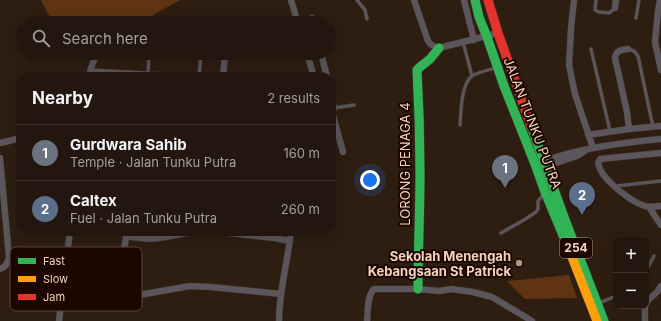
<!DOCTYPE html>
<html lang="en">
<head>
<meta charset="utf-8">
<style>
  :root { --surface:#22160e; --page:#2e231c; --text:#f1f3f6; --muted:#a29f9e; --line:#3f352e; --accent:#af9482 }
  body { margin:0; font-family:Inter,sans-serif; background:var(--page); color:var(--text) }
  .controls { position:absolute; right:12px; bottom:12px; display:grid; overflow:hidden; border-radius:8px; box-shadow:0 4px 16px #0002 }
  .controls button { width:36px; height:36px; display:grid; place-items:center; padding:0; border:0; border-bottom:1px solid var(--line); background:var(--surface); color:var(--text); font:20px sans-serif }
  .you { position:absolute; left:370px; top:180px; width:14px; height:14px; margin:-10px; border:3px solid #fff; border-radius:50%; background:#1a73e8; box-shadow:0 0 0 6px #1a73e833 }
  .badge { display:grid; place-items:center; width:26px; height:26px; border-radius:50%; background:var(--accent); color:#fff; font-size:13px; font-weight:700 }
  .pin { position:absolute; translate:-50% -33px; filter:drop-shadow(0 1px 2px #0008) }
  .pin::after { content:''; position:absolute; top:21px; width:14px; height:12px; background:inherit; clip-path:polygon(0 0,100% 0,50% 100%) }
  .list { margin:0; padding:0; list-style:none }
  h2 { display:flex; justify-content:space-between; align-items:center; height:52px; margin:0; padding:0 16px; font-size:17px }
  h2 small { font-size:13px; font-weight:400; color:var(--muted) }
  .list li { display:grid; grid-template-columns:26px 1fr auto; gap:12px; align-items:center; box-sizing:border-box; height:56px; padding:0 16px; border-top:1px solid var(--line) }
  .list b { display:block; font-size:15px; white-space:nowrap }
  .list p { margin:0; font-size:13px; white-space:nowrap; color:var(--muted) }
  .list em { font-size:13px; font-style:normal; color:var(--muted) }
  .icon { flex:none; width:22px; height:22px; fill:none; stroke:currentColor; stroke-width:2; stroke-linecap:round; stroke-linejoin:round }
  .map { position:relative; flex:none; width:661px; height:321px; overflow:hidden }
  .search { position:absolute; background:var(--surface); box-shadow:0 4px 16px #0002; left:16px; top:16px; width:320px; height:44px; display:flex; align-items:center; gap:10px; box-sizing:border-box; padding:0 14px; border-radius:22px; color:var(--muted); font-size:15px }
  .panel { position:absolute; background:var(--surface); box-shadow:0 4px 16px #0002; left:16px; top:72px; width:320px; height:164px; border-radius:16px }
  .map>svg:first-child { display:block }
</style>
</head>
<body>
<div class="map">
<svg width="661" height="321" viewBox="0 0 661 321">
  <rect width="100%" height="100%" fill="#2e1e12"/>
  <path fill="#603413" d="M41,0h139l-34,19 -15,4h-78z
    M569,275l8,23 -52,1 -18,-18z"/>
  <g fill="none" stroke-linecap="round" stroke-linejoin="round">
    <g stroke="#47382d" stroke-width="4">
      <path id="lane" d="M357,0l8,10 2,9
        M596,0l-1,10 4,2 10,1 6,-5
        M636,18l3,-18
        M463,42l9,34
        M591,49l19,82
        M628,49l6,2 4,5 15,71
        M91,70l108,6
        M148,74l1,-21
        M199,77l2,-23
        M334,108l20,-3
        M460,125c1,-13 1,-41 12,-49 6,-4 16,-6 24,-8
        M616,186l45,-5
        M501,233l23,-13 12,-8 2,-3v-8l6,-7
        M646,271l8,-15
        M599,303l17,-7"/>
    </g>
    <g stroke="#47382d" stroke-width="7">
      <path id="street" d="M291,0l7,23
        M414,0l14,41c3,5 9,7 15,6l55,-14
        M464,0l10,40
        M574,0l-3,28 -2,37 6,29 18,54
        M660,0l-2,11 -3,31 6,28
        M615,8l1,-8
        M312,18l2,5
        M628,49c-7,1 -12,1 -13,9l12,54 2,17
        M193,53l32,4
        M307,53l7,24
        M321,53l6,24
        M89,77l2,-9 6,-15
        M223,77l2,-24
        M331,94l3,14 -2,4
        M332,112l11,40
        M588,135l41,-6 32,-3
        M0,143l21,-5
        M661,153l-61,6 -2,4c1,2 1,4 2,6 6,13 34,36 49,38 3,0 8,-1 12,-1
        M0,158l9,99c-1,6 -3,10 -9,12
        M541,162c39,-14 79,-19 120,-23
        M544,167l33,-11 8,-5
        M649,207l12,18
        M212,231l62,7 16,3
        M127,236c10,2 21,4 31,2 14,-2 27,-5 41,-7
        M126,296l-5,-27 6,-38
        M62,298l27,3h16l85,-15 21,1 70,7
        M646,304l1,-3 10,-9 4,-6
        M59,321l11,-90
        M279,321c0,-31 9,-60 12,-90
        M367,321c1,-9 0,-26 7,-32h44l21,2 12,-2 22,3 19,5 40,24
        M645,321v-15"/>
    </g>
    <g stroke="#47382d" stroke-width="10">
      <path id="fast" d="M475,0l4,17 8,20 17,49 31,78 10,28 25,60
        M531,126l33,91 40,104
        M418,289c0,-39 2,-77 2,-116 0,-34 -1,-69 -3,-103l3,-3 10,-8 9,-11"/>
    </g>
    <g stroke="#47382d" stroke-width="10">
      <path id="slow" d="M570,252l27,69"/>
    </g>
    <g stroke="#47382d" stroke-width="10">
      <path id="jam" d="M488,0l10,33 33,93"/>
    </g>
    <use href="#lane" stroke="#5a565c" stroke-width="3"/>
    <use href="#street" stroke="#5a565c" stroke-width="6"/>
    <use href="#fast" stroke="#30b455" stroke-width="9"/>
    <use href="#slow" stroke="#ff9f0a" stroke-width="9"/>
    <use href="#jam" stroke="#e5322d" stroke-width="9"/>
  </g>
  <circle fill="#af9482" stroke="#1c0700" stroke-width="1.5" cx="519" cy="263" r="4"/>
  <g text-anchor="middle" stroke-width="4" stroke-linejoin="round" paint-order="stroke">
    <rect fill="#1c0700" stroke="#b39685" stroke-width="1" x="560" y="238" width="32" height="20" rx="3"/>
    <g font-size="12" font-weight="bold" fill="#f4d3be">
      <text x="576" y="252">254</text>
    </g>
    <g font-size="13" fill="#f4d3be" stroke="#1c0700">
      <text transform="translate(533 123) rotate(69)" y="5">JALAN TUNKU PUTRA</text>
      <text transform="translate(405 164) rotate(-90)" y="5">LORONG PENAGA 4</text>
    </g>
    <g font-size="13" font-weight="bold" fill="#f4d3be" stroke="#1c0700" text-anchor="end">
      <text x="511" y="261">Sekolah Menengah<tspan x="511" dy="15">Kebangsaan St Patrick</tspan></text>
    </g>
  </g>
  <rect x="10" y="247" width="132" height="64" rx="6" fill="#1c0700" stroke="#5d4439" stroke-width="1"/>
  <rect x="18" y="258" width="18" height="6" fill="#30b455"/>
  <rect x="18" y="276" width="18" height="6" fill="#ff9f0a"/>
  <rect x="18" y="294" width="18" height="6" fill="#e5322d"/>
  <g font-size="11" fill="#f4d3be">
    <text x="43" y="265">Fast</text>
    <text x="43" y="283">Slow</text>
    <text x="43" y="301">Jam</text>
  </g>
</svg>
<div class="controls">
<button>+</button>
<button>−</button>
</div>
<div class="you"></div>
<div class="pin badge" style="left:505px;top:188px;background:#6b7280">1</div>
<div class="pin badge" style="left:582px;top:215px;background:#5c6f8a">2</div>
<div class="search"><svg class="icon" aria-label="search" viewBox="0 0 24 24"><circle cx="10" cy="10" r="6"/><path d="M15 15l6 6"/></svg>Search here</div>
<section class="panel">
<h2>Nearby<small>2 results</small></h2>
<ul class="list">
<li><span class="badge" style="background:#6b7280">1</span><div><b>Gurdwara Sahib</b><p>Temple · Jalan Tunku Putra</p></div><em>160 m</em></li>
<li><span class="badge" style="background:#5c6f8a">2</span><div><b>Caltex</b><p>Fuel · Jalan Tunku Putra</p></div><em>260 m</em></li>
</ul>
</section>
</div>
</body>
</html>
